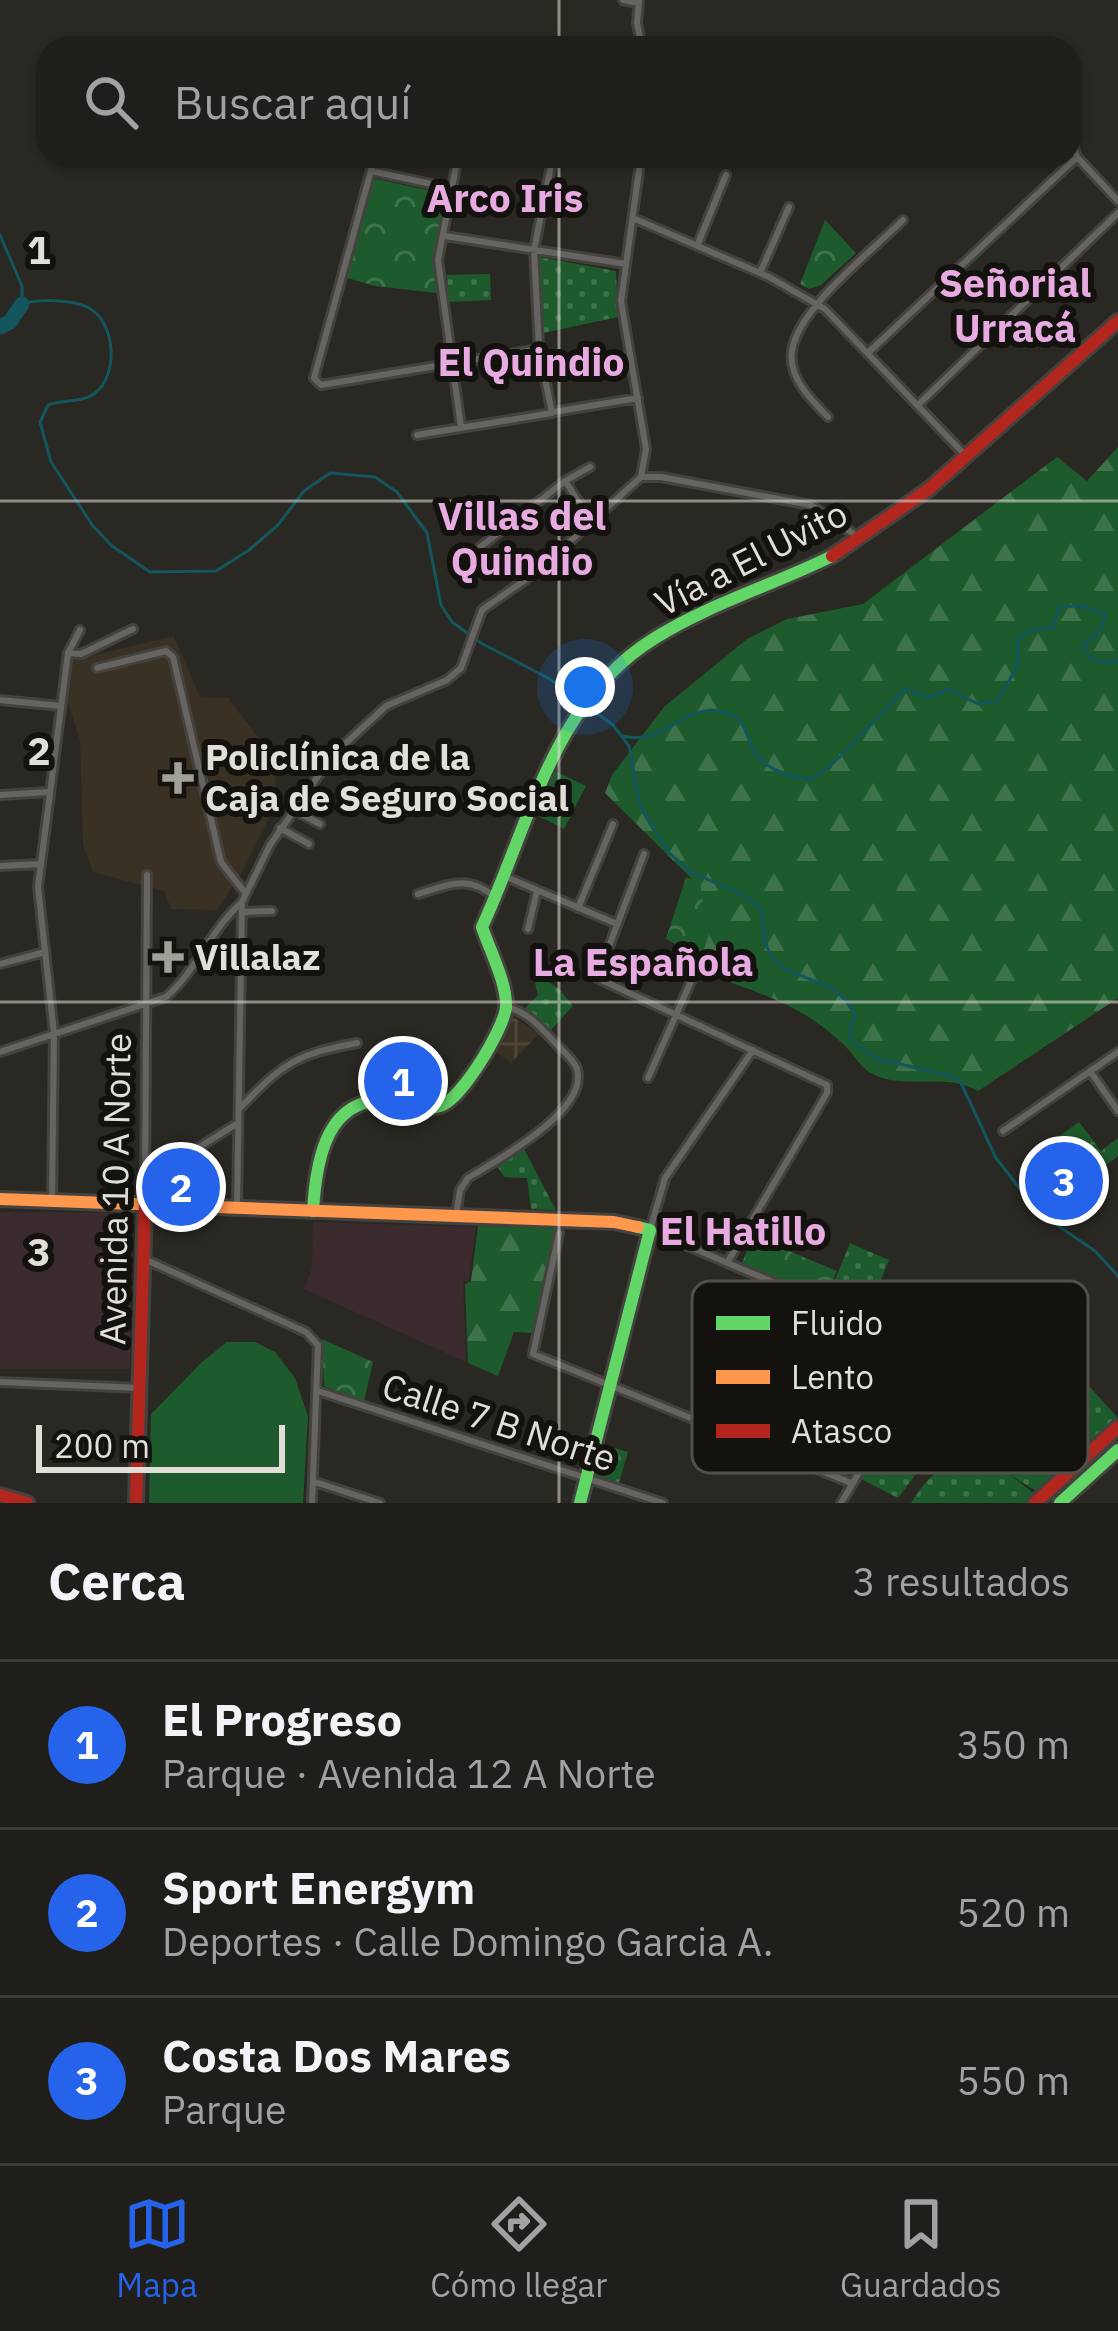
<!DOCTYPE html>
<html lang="es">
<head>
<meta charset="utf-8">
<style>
  :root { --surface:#201e1a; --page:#2d2b27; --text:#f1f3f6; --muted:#a2a2a2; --line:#3d3c39; --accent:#2563eb }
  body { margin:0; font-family:"IBM Plex Sans",sans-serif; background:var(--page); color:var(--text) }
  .scale { position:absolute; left:36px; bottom:30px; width:249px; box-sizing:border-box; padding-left:12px; border:6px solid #e2dfd9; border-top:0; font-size:33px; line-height:42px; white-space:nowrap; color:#e2dfd9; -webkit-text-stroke:9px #14120e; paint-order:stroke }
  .you { position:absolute; left:585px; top:687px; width:42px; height:42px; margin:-30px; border:9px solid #fff; border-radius:50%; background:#1a73e8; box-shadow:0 0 0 18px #1a73e833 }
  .badge { display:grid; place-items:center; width:78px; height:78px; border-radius:50%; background:var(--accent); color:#fff; font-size:39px; font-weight:700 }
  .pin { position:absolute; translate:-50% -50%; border:6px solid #fff; box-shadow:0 3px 12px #0006 }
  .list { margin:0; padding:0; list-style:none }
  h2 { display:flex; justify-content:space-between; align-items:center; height:156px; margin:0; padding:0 48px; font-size:51px }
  h2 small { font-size:39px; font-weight:400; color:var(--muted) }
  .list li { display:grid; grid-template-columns:78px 1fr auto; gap:36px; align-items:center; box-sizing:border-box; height:168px; padding:0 48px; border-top:3px solid var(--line) }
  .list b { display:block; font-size:45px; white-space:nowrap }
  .list p { margin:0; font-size:39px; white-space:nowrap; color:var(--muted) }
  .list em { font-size:39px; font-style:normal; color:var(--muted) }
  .icon { flex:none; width:66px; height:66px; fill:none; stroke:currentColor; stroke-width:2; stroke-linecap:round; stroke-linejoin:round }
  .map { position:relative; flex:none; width:1118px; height:1503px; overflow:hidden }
  .search { position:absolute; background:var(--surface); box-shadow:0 3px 9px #0004; left:36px; right:36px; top:36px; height:132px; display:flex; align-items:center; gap:30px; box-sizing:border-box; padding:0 42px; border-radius:36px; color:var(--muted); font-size:45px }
  .sheet { height:660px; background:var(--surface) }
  nav { display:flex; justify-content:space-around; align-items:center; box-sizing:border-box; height:168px; border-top:3px solid var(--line); background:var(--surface); font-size:33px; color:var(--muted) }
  nav a { display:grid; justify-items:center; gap:6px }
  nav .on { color:var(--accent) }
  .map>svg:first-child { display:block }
</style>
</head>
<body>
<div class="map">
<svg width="1118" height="1503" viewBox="0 0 1118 1503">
  <defs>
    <pattern id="industrial-grid" width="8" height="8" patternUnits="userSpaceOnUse" patternTransform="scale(3)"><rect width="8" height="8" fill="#393123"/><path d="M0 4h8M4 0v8" fill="none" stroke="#4c4538"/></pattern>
    <pattern id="grass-dots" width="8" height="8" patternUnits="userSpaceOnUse" patternTransform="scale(3)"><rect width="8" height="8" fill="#1e5b2c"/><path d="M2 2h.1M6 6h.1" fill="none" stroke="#3e724a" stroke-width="1.8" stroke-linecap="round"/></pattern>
    <pattern id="forest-firs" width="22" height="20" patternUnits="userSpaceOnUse" patternTransform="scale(3)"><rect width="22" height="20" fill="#1e5b2c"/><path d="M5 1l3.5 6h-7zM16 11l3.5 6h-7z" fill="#3e724a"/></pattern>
    <pattern id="park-crowns" width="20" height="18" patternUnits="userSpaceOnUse" patternTransform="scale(3)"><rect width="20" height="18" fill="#1e5b2c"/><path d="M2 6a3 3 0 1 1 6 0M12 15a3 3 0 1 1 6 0" fill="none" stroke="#3e724a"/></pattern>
  </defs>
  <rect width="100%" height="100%" fill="#2a2822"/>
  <path fill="url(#industrial-grid)" d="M509,1014l30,20 -28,29 -21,-16z"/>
  <path fill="#3b2b2f" d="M0,1212l131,1 -1,156h-130z
    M313,1222l163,5 -7,53 -6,2 3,80 -162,-73 8,-21z"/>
  <path fill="#393123" d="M174,636l26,61 28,1 45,59 5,43 -36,72 -25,38 -46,-1 -7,-18 -71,-19 -10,-27 -3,-105 -13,-41 3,-38z"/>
  <path fill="url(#grass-dots)" d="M539,257l77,14 2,46 -75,16z
    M490,274l1,26 -43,2 -1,-27z
    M541,977l17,11 15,18 -24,26 -25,-23 14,-14 -4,-17z
    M523,1149h1l32,61 -25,-1 -4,-31 -23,-1 -6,-10z
    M850,1243l39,17 -25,61 -39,-17z
    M1006,1303l10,3 102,112 -80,74 -28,-17 26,20 -9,8h-116c29,-45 38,-40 88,-33 -12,-6 -26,-14 -41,-13 -13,1 -17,6 -31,2l-29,39 -39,-20 70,-116 1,-14 58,-43z
    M601,1444l27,8 -9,31 -27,-9z"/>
  <path fill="url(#forest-firs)" d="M1118,447v551l-140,93c-34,-20 -76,1 -109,-19 -10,-7 -17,-20 -26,-28 -34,-33 -71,-47 -114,-62l-9,-20 -18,-5 -8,-30 -1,-47 -88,-87 7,-18 52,-68 83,-68 40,-20 76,-15 194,-147 30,24z
    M478,1226l78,2 -23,105 -19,-1 -16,44 -30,-13 -3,-79 6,-3z"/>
  <path fill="url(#park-crowns)" d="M372,178l73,16 -12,66 4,33 -62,-7 -31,-9z
    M825,220l31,33 -35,32 -12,4 -9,-5z
    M686,877l14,5 3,21 11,16 -13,39 -35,-19z
    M417,1052l22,48 -15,2 -48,-9 1,-25z
    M1079,1122l22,29 17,-13v18l-61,46 -30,-43z
    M753,1236l84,35 -11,27 -84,-35z
    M322,1339l51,23 -9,39 -40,-15z"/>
  <path fill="#1e5b2c" d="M555,771l31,15 -22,43 -29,-15z
    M227,1342h28l20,10 20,26 13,38 -5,87h-154l2,-89 51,-52z"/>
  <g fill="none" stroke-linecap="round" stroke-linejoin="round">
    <path stroke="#13565e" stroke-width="3" d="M0,235l22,51v18c18,-5 49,-5 67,4 27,15 30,68 5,86 -12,9 -32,5 -46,11l-8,17 11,40 42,64 19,20 38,26 66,-1 33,-21 29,-25 26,-34 26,-18 45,4 22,15 30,41 14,72 11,17 29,21 69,36 63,46 16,21 11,59 29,48 22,19 52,23 18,13c4,15 1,34 10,47 19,29 68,19 84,61l-6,18 5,9 24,16 73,17 10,7 35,75 42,54 57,39 23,25
      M623,736c46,11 62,-38 105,-23 21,8 18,31 31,45 13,14 33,18 51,22 32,-19 68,-64 96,-92l22,10 21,-9 29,15 20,-4 19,-33 1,-28 13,-9 22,-2 6,-20 21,-3 26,10 -8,19 -16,11 10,15 17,3 9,-3"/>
    <path stroke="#13565e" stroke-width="15" d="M0,327l10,-5 12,-18"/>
    <g stroke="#44423e" stroke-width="12">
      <path id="street" d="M623,0l15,3
        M639,0l-2,23 5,25
        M641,43l38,5
        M1070,136l7,21 41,44
        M375,156l-61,222 7,7 218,-36 13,64 -135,22
        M458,156l-20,104 23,167
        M371,171l79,17
        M633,218l136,59 56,32 141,147
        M445,236l181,28
        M697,246l29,-71
        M760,273l29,-66
        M539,348l-5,-98 19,-94
        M869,352l208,-195
        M918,405l200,-192
        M553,412l85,-14
        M828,417c-17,-17 -40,-40 -36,-66 6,-43 80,-100 111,-131
        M641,477h20l150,28 50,34
        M566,482l27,43
        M479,548l86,-67 25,-14
        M68,653l13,1 52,-25
        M97,668l69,-17 7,6 48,205 25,32
        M0,700l61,6
        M0,795l49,-3
        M292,809l28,15
        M280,828l29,16
        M644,854l-47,124 230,107v8l-100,170
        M0,866l41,-2
        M506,877l111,47
        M418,894c32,-10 51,-20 78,4
        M578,908l35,-84
        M243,912l29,-1
        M528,929l9,-38
        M0,964l45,-12
        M753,1050l-88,128 -15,52 264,112 11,8 1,10 -85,143
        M0,1052l166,-55c31,-27 45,-68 76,-95
        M1090,1071l28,40
        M648,1078l52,-117
        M241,1107c42,-44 56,-53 116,-64
        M1003,1131l115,-79
        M145,1181l93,-58
        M52,1200l2,-167 -16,-146 30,-234 12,-23
        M145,1204l2,-329
        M237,1208l5,-306 28,-57 62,-89 54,-50 61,-26 14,-12 21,-58 53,-37 106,-96 5,-28 -25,-148 20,-145
        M456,1215l4,-25 8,-12c29,-18 121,-67 109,-109 -3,-9 -12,-16 -18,-22 -15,-16 -30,-35 -52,-40
        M559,1233l-26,121 318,129
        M144,1259l162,73 12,13 -6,158
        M0,1382l140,6
        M318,1391l345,112
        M763,1446l58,-141
        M315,1482l65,21"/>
    </g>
    <g stroke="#44423e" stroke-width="18">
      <path id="fast" d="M313,1211c3,-52 14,-118 81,-110 15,2 30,10 46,5 21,-6 64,-77 66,-99 1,-24 -16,-56 -24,-80 47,-101 71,-227 173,-289 56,-35 119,-53 177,-82
        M580,1503l70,-273 -12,-3
        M1060,1503l58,-53"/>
    </g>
    <g stroke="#44423e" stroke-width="18">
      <path id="slow" d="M0,1199l614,23 24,5"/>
    </g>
    <g stroke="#44423e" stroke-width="18">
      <path id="jam" d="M832,556l97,-67 189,-168
        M0,1495l27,8
        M136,1503l9,-299
        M1035,1503l83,-76"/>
    </g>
    <use href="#street" stroke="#666461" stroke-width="6"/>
    <use href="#fast" stroke="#63d668" stroke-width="12"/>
    <use href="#slow" stroke="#ff974d" stroke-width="12"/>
    <use href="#jam" stroke="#b3261e" stroke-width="12"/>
  </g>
  <path fill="none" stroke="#e2dfd9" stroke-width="3" stroke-opacity="0.55" d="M559,0v48M559,156v1347M0,501h1118M0,1002h1118"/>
  <g fill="#a29f99" stroke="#14120e" stroke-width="4.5">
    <path d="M172 760h12v12h12v12h-12v12h-12v-12h-12v-12h12z"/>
    <path d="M162 939h12v12h12v12h-12v12h-12v-12h-12v-12h12z"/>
  </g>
  <g text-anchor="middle" stroke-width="12" stroke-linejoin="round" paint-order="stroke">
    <g font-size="36" fill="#e2dfd9" stroke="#14120e">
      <text transform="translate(751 558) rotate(-27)" y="13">Vía a El Uvito</text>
      <text transform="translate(115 1189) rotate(-89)" y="13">Avenida 10 A Norte</text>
      <text transform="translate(499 1422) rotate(18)" y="13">Calle 7 B Norte</text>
    </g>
    <g font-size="36" font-weight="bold" fill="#e2dfd9" stroke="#14120e" text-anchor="start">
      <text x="205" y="770">Policlínica de la<tspan x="205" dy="41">Caja de Seguro Social</tspan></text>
      <text x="195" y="970">Villalaz</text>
    </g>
    <g font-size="39" font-weight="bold" fill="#e8abe1" stroke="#14120e">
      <text x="505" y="212">Arco Iris</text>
      <text x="1015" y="297">Señorial<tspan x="1015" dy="45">Urracá</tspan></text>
      <text x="531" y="376">El Quindio</text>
      <text x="522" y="530">Villas del<tspan x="522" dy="45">Quindio</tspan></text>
      <text x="643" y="976">La Española</text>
      <text x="743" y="1245">El Hatillo</text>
    </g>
  </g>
  <rect x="692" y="1281" width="396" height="192" rx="18" fill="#14120e" stroke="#52504b" stroke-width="3"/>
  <rect x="716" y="1316" width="54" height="14" fill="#63d668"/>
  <rect x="716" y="1370" width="54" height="14" fill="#ff974d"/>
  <rect x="716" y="1424" width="54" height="14" fill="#b3261e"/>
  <g font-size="33" fill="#e2dfd9">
    <text x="791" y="1335">Fluido</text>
    <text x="791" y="1389">Lento</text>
    <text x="791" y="1443">Atasco</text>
  </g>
  <g font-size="39" text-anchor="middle" font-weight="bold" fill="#e2dfd9" stroke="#14120e" stroke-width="12" stroke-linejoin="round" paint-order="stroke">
    <text x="39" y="264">1</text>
    <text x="39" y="765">2</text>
    <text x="39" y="1266">3</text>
  </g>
</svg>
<div class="scale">200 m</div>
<div class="you"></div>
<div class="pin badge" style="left:403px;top:1081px">1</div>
<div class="pin badge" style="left:181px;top:1187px">2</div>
<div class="pin badge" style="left:1064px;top:1181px">3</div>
<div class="search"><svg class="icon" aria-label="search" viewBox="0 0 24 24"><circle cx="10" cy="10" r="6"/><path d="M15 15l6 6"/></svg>Buscar aquí</div>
</div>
<section class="sheet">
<h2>Cerca<small>3 resultados</small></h2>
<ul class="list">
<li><span class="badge">1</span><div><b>El Progreso</b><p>Parque · Avenida 12 A Norte</p></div><em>350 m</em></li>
<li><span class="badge">2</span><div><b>Sport Energym</b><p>Deportes · Calle Domingo Garcia A.</p></div><em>520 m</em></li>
<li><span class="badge">3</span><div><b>Costa Dos Mares</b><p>Parque</p></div><em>550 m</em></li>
</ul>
</section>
<nav>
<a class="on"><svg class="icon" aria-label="map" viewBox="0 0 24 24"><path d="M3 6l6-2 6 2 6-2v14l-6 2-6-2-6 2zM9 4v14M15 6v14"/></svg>Mapa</a>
<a><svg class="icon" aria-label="directions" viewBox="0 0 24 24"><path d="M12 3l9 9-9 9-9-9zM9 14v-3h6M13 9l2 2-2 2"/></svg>Cómo llegar</a>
<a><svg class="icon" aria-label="saved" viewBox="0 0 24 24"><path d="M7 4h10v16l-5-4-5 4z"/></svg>Guardados</a>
</nav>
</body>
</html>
